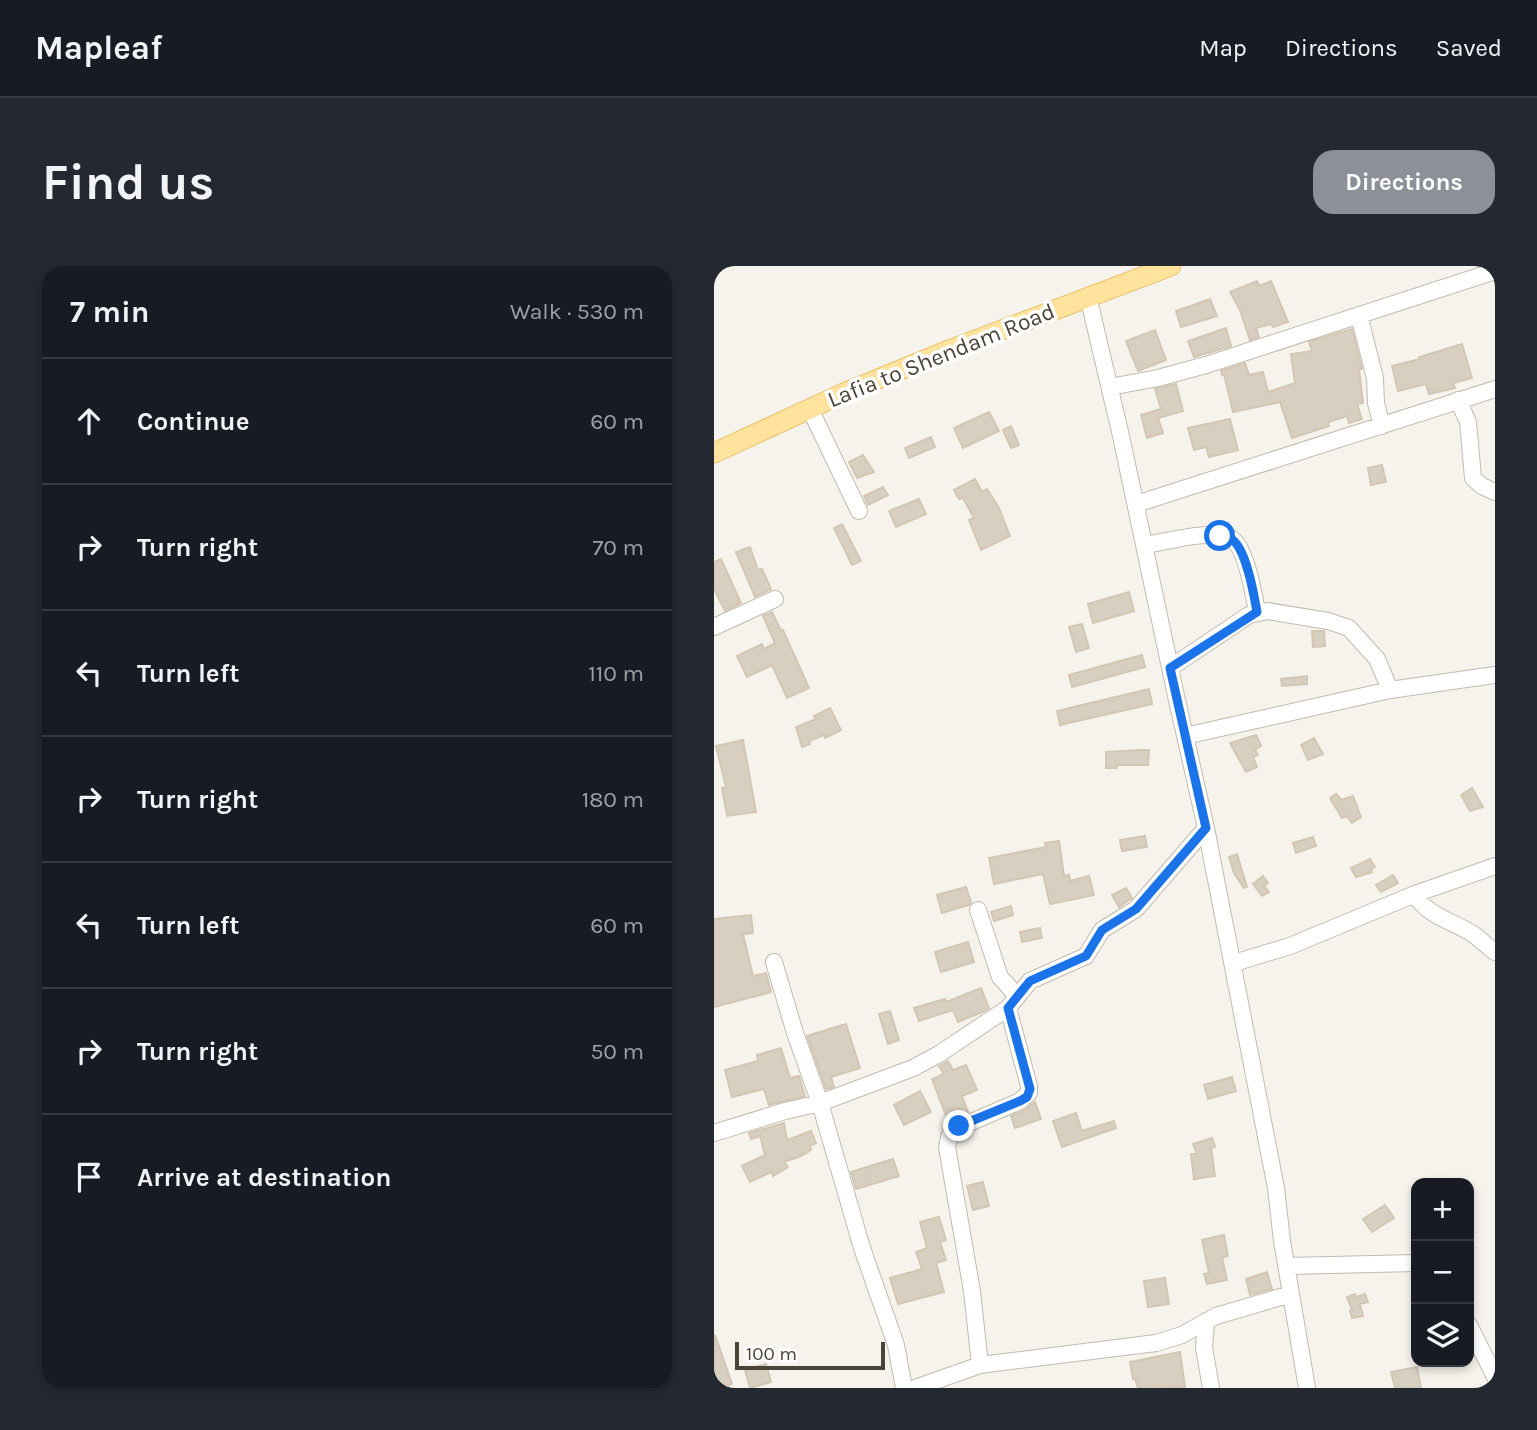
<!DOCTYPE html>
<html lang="en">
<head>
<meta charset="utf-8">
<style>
  :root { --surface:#171b24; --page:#242831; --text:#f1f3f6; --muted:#9ea1a6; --line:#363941; --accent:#8c9099 }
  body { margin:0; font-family:Karla,sans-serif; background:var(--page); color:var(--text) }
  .controls { position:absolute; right:21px; bottom:21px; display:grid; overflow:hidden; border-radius:14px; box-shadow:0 4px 10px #0003 }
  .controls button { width:63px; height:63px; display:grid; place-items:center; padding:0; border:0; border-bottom:2px solid var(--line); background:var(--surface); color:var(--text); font:35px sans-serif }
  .scale { position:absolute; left:21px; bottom:18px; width:150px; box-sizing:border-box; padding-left:7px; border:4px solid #4b4439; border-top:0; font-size:19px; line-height:24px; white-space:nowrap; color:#4b4439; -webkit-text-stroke:5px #fff; paint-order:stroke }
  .stop { position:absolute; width:21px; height:21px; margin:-16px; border:5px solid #1a73e8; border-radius:50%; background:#fff }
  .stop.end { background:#1a73e8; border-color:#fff; box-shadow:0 2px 7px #0008 }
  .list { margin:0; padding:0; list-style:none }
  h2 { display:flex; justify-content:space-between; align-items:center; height:91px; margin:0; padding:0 28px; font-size:30px }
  h2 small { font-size:23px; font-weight:400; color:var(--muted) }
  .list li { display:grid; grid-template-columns:46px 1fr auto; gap:21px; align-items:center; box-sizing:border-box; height:126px; padding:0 28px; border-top:2px solid var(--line) }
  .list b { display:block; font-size:26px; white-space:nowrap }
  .list em { font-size:23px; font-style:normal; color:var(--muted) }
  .icon { flex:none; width:38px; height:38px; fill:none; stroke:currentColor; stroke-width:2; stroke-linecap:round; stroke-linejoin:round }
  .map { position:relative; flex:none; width:781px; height:1122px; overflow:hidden; border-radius:21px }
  header { display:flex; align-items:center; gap:42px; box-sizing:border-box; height:98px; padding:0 35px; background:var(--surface); border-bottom:2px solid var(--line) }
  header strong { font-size:33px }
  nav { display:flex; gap:38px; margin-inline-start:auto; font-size:24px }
  .intro { display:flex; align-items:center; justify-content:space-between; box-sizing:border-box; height:168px; padding:0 42px }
  h1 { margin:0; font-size:49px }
  .button { padding:18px 32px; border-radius:21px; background:var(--accent); color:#fff; font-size:24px; font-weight:700 }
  main { display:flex; gap:42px; padding:0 42px }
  aside { flex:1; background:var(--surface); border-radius:21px; box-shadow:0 4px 10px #0003 }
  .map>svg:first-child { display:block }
</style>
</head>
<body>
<header>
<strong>Mapleaf</strong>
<nav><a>Map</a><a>Directions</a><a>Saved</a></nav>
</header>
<div class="intro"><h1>Find us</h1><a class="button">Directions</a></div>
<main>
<aside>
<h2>7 min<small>Walk · 530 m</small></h2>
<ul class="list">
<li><svg class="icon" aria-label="ahead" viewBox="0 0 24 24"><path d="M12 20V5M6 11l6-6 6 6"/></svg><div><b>Continue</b></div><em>60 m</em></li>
<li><svg class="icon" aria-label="right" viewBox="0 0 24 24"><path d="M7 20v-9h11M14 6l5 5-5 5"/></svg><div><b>Turn right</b></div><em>70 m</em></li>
<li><svg class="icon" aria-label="left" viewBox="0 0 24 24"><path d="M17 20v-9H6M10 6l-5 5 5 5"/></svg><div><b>Turn left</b></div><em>110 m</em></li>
<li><svg class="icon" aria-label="right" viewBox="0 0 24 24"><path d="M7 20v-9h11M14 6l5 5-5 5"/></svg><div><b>Turn right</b></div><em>180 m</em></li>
<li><svg class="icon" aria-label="left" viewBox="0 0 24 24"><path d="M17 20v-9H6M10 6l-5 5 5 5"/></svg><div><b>Turn left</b></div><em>60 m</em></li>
<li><svg class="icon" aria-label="right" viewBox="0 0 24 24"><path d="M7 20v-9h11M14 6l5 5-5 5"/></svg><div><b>Turn right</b></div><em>50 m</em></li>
<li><svg class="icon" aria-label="arrive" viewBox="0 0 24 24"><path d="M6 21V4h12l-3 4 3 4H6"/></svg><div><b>Arrive at destination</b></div></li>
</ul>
</aside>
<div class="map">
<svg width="781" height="1122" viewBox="0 0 781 1122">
  <rect width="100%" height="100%" fill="#f6f3ec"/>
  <path fill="#d8cfc1" stroke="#d3c7b4" stroke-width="2" d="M543,15l2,5 12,-5 17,41 -15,5 -2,-3 -15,4 3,9 -9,3 -10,-30 -10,-18z
    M496,33l7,17 -36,11 -5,-16z
    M512,62l5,18 -37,11 -6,-16z
    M638,63l10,40h-3l4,34 -6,1 5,15 -13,4 -2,-7 -19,6 1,4 -37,12 -12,-36 -47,10 -9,-38 -2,1 -1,-4 24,-8 4,12 14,-3 5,20 27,-9 -4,-29 21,-3 -3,-9z
    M441,64l11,30 -28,11 -12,-30z
    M748,78l10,34 -19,5 2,5 -26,6 -3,-10 -28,7 -6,-25 28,-7 -1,-2z
    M462,118l7,27 -25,7 5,15 -16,5 -6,-23 20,-6 -6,-20z
    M275,146l10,19 -36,17 -9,-20z
    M516,153l8,31 -29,7 -3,-10 -12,3 -6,-22z
    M297,160l8,19 -8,3 -8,-18z
    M217,171l4,10 -26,11 -4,-10z
    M149,189l11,17 -17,6 -8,-16z
    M668,199l4,17 -15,3 -3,-17z
    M261,213l7,13 5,-3 12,19 11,28 -29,14 -12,-30 5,-2 -11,-20 -4,1 -5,-9z
    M169,221l5,8 -20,10 -4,-9z
    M205,233l7,15 -30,13 -7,-16z
    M128,258l19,37 -9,4 -18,-37z
    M36,281l8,23 4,-1 9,20 -16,8 -19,-45z
    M7,293l20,44 -16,8 -11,-22v-27z
    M415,326l5,19 -41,12 -5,-19z
    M58,346l9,19 2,-1 26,58 -22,10 -15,-33 -25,12 -10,-21 25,-12 2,5 11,-6 -12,-27z
    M368,358l7,24 -13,4 -7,-25z
    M598,365h12l1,15 -12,1z
    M428,389l3,12 -73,20 -3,-12z
    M593,410v8l-25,2 -1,-7z
    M435,423l3,15 -92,21 -3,-14z
    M116,442l11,22 -16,8 -1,-3 -15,6 1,3 -8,3 -6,-20 20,-8 -2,-3z
    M542,469l5,11 -6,4 3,5 -5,2 4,10 -11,5 -16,-29z
    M600,472l9,16 -15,6 -7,-15z
    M29,474l13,72 -29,4 -5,-28 4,-1 -10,-41z
    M425,484h10l-1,15h-31v3h-11v-16z
    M758,522l11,19 -13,4 -9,-16z
    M622,528l6,6 11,-4 8,21 -9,6 -5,-7 -5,2 -12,-20z
    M431,570l2,11 -25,4 -2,-11z
    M599,571l3,9 -20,7 -3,-10z
    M345,575l5,35 5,-1 1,6 19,-5 5,19 -44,9 -7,-30 -49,10 -5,-26 57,-11 -1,-4z
    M523,588l10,33 -3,1 -10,-15 -5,-16z
    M656,593l5,8 -4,2 1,3 -16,5 -5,-9z
    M679,609l5,8 -17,9 -5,-7z
    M549,610l5,7 -4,3 5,6 -7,4 -9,-12z
    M252,621l5,15 -2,3 -27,8 -5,-18z
    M412,622l6,10 -13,9 -7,-12z
    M297,640l2,9 -19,6 -3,-9z
    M37,649l2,18 -10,1 10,42 13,-3 5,19 -57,15v-88z
    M326,662l2,10 -20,4 -2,-10z
    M254,676l6,20 -33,10 -6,-20z
    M267,722l8,20 -7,4 -24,10 -5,-12 -34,11 -5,-13 31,-9 1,3z
    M176,745l9,29 -11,4 -9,-30z
    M132,758l14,44 -29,9 3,10 -8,2 -19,-53z
    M67,782l9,30 9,-2 6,20 -36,9 -5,-16 -32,8 -7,-27 33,-9 -1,-6z
    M234,795l5,9 13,-5 11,25 -15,6 6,16 -20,9 -16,-42 12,-5 -5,-8z
    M518,811l4,14 -28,8 -4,-14z
    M206,825l11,21 -27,13 -10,-20z
    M321,836l6,17 -26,9 -4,-12 14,-6z
    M362,847l6,18 32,-10 2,7 -54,19 -9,-26z
    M70,857l3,17 24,-9 5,12 -6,3 1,4 -10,6 -17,6 4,5 -15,9 -2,-4 -21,10 -8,-16 23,-11 -5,-19 -9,3 -2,-6z
    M498,872l3,9 -4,1 4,28 -21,3 -3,-25h6l-4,-10z
    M179,893l6,17 -43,13 -5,-17z
    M269,916l6,24 -16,4 -6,-24z
    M671,939l9,13 -22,14 -9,-13z
    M225,951l7,23 -6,2 6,18 -10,3 8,29 -46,12 -8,-26 32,-9 -6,-17 11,-4 -7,-26z
    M510,969l4,21 -6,1 5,23 -20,4 -3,-10 5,-1 -7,-33z
    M553,1006l5,17 -22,6 -4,-16z
    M451,1012l4,26 -21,3 -4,-26z
    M641,1028l1,3 9,-3 3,8 -8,2 3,12 -11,2 -2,-7 2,-1 -5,-13z
    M1,1069l17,49 -10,4h-8z
    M466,1086l5,35 -47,1 -3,-9h-2l-3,-17z
    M52,1098l5,18 -21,6 -5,-18z
    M703,1101l4,21h-26l-4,-16z"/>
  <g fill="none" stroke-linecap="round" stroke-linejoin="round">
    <g stroke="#c2bbae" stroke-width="18">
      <path id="minor" d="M374,30l33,140 55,260 30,132 70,360 6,53 25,147
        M645,49l16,63 1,25 6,23
        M396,121l48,-9 48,-13 289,-94
        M744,134l10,22 5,56 9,8 13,6
        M96,143l49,102
        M422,238l359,-115
        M431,279c21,-3 69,-17 87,-6 14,9 22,56 25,73
        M0,361l61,-28
        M456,402l79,-53 18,-4 61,10 21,7 28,31 13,31
        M471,470l205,-46 105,-15
        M701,628c11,22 38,27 58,40 8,6 14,12 22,18
        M264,644l22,67 17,19
        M60,696l21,71 25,70 93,-35 26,-14 69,-46 22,-27 56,-25 16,-26 34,-21 70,-81
        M520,697l56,-17 125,-52 80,-28
        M294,742l21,78v7l-9,8 -67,29 -4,7 -2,10 25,144 8,74 176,-22 26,-8 34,-19 75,-22
        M0,867l71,-22 35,-8 42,145 34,97 8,43
        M573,1000l129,-3
        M492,1055l-2,27 7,40
        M755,1059l26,52
        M201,1122l65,-23"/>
    </g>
    <g stroke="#e6c16a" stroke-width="21">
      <path id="major" d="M0,187l130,-60 105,-43 222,-84"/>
    </g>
    <use href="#minor" stroke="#fff" stroke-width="16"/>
    <use href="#major" stroke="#ffe39c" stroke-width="19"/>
  </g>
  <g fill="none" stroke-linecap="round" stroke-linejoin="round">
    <path stroke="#1a73e8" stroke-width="9" d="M245,860l61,-25 7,-4 3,-8 -22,-81 22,-27 56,-25 16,-26 34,-21 70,-81 -36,-160 87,-56c-3,-17 -11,-65 -26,-73 -3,-2 -7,-2 -11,-3"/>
  </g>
  <g text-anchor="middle" stroke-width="7" stroke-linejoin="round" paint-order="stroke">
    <g font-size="23" fill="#4b4439" stroke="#fff">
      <text transform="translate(227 89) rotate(-22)" y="8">Lafia to Shendam Road</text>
    </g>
  </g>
</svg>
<div class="controls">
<button>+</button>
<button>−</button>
<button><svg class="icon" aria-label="layers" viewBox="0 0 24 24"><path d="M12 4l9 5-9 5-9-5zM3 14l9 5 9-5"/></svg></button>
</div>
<div class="scale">100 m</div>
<div class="stop" style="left:506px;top:270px"></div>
<div class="stop end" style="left:245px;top:860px"></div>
</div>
</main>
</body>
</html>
